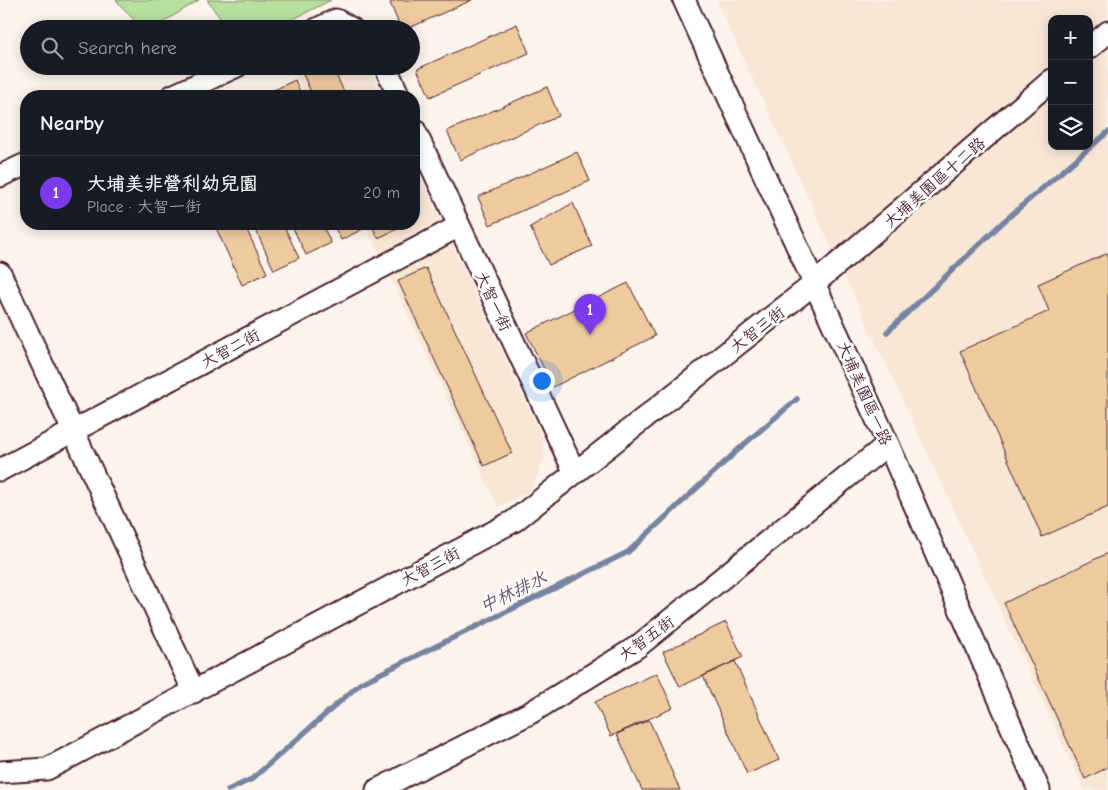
<!DOCTYPE html>
<html lang="en">
<head>
<meta charset="utf-8">
<style>
  :root { --surface:#171b24; --page:#242831; --text:#f1f3f6; --muted:#9ea1a6; --line:#363941; --accent:#7c3aed }
  body { margin:0; font-family:"Comic Neue","LXGW WenKai TC",sans-serif; background:var(--page); color:var(--text) }
  .controls { position:absolute; right:15px; top:15px; display:grid; overflow:hidden; border-radius:10px; box-shadow:0 2px 12px #0003 }
  .controls button { width:45px; height:45px; display:grid; place-items:center; padding:0; border:0; border-bottom:1px solid var(--line); background:var(--surface); color:var(--text); font:25px sans-serif }
  .you { position:absolute; left:541px; top:380px; width:18px; height:18px; margin:-12px; border:4px solid #fff; border-radius:50%; background:#1a73e8; box-shadow:0 0 0 8px #1a73e833 }
  .badge { display:grid; place-items:center; width:32px; height:32px; border-radius:50%; background:var(--accent); color:#fff; font-size:16px; font-weight:700 }
  .pin { position:absolute; translate:-50% -41px; filter:drop-shadow(0 1px 2px #0008) }
  .pin::after { content:''; position:absolute; top:26px; width:18px; height:15px; background:inherit; clip-path:polygon(0 0,100% 0,50% 100%) }
  .list { margin:0; padding:0; list-style:none }
  h2 { display:flex; justify-content:space-between; align-items:center; height:65px; margin:0; padding:0 20px; font-size:21px }
  h2 small { font-size:16px; font-weight:400; color:var(--muted) }
  .list li { display:grid; grid-template-columns:32px 1fr auto; gap:15px; align-items:center; box-sizing:border-box; height:75px; padding:0 20px; border-top:1px solid var(--line) }
  .list b { display:block; font-size:19px; white-space:nowrap }
  .list p { margin:0; font-size:16px; white-space:nowrap; color:var(--muted) }
  .list em { font-size:16px; font-style:normal; color:var(--muted) }
  .icon { flex:none; width:28px; height:28px; fill:none; stroke:currentColor; stroke-width:2; stroke-linecap:round; stroke-linejoin:round }
  .map { position:relative; flex:none; width:1108px; height:790px; overflow:hidden }
  .search { position:absolute; background:var(--surface); box-shadow:0 2px 12px #0003; left:20px; top:20px; width:400px; height:55px; display:flex; align-items:center; gap:12px; box-sizing:border-box; padding:0 18px; border-radius:28px; color:var(--muted); font-size:19px }
  .panel { position:absolute; background:var(--surface); box-shadow:0 2px 12px #0003; left:20px; top:90px; width:400px; height:140px; border-radius:20px }
  .map>svg:first-child { display:block }
</style>
</head>
<body>
<div class="map">
<svg width="1108" height="790" viewBox="0 0 1108 790">
  <rect width="100%" height="100%" fill="#fcf4ec"/>
  <filter id="ink" filterUnits="userSpaceOnUse"><feTurbulence type="fractalNoise" baseFrequency=".02" numOctaves="2"/><feDisplacementMap in="SourceGraphic" scale="10" xChannelSelector="R" yChannelSelector="G"/><feConvolveMatrix kernelMatrix="1 2 1 2 8 2 1 2 1" color-interpolation-filters="sRGB"/></filter>
  <g filter="url(#ink)">
    <path fill="#f8e7d5" fill-rule="evenodd" d="M716,0h392v790h-24zM1052,19h37v127h-37z
      M291,66h77l14,30h-77z
      M414,163l128,274 3,20 -14,33 -33,17 -133,-283h49z"/>
    <path fill="#b6e09d" stroke="#808064" d="M116,0h83l-47,29h-10z
      M207,0h124l-57,29h-46z"/>
    <g fill="none" stroke-linecap="round" stroke-linejoin="round">
      <path stroke="#7684a2" stroke-width="5.5" d="M887,332l116,-110 105,-90
        M228,790l24,-11 109,-96 267,-131 112,-104 57,-49"/>
    </g>
    <path fill="#eeca9f" stroke="#4a1f2b" d="M396,0h76l-65,29h-6l-11,-26z
      M517,24l12,29 -99,44 -13,-28z
      M299,66h33l14,30h-33z
      M295,80l7,16h-30l-2,-4z
      M547,87l12,29 -99,44 -13,-29z
      M577,152l13,29 -100,44 -12,-28z
      M573,203l19,43 -43,19 -19,-38z
      M225,224h19l23,49 -25,12 -26,-57z
      M253,224h30l16,34 -25,12z
      M291,224h31l9,19 -25,12z
      M333,224h30l2,4 -24,12z
      M371,224h34l1,1 -28,13z
      M1108,253v254l-66,30 -82,-186 89,-40 -11,-27z
      M426,268l86,185 -28,13 -86,-185z
      M628,283l27,53 -102,51 -27,-54z
      M1108,553v214l-23,12 -81,-176z
      M726,622l17,35 -63,30 -17,-35z
      M735,661l44,99 -32,14 -44,-98z
      M657,673l16,35 -62,28 -16,-34z
      M649,720l31,70h-38l-25,-56z"/>
    <g fill="none" stroke-linecap="round" stroke-linejoin="round">
      <g stroke="#4a1f2b" stroke-width="25">
        <path id="minor" d="M684,0l204,444 151,346
          M317,29l19,-9 16,9
          M1089,48l19,-16
          M385,66l14,30
          M172,96l65,-30
          M414,129l161,344
          M0,176l26,-12
          M0,273l194,419
          M0,470l459,-244
          M0,772l47,-3 467,-248 301,-238 237,-203
          M377,790l153,-77 107,-66 251,-203"/>
      </g>
      <use href="#minor" stroke="#fff" stroke-width="21"/>
    </g>
  </g>
  <g text-anchor="middle" stroke-width="5" stroke-linejoin="round" paint-order="stroke">
    <g font-size="16" fill="#4a1f2b" stroke="#fff">
      <text transform="translate(934 182) rotate(-41)" y="6">大埔美園區十二路</text>
      <text transform="translate(494 301) rotate(65)" y="6">大智一街</text>
      <text transform="translate(757 329) rotate(-38)" y="6">大智三街</text>
      <text transform="translate(230 348) rotate(-28)" y="6">大智二街</text>
      <text transform="translate(865 393) rotate(66)" y="6">大埔美園區一路</text>
      <text transform="translate(430 566) rotate(-28)" y="6">大智三街</text>
      <text transform="translate(646 638) rotate(-36)" y="6">大智五街</text>
    </g>
    <g font-size="18" font-style="italic" fill="#605266" stroke="#fff">
      <text transform="translate(513 592) rotate(-26)" y="6">中林排水</text>
    </g>
  </g>
</svg>
<div class="controls">
<button>+</button>
<button>−</button>
<button><svg class="icon" aria-label="layers" viewBox="0 0 24 24"><path d="M12 4l9 5-9 5-9-5zM3 14l9 5 9-5"/></svg></button>
</div>
<div class="you"></div>
<div class="pin badge" style="left:590px;top:335px">1</div>
<div class="search"><svg class="icon" aria-label="search" viewBox="0 0 24 24"><circle cx="10" cy="10" r="6"/><path d="M15 15l6 6"/></svg>Search here</div>
<section class="panel">
<h2>Nearby<small></small></h2>
<ul class="list">
<li><span class="badge">1</span><div><b>大埔美非營利幼兒園</b><p>Place · 大智一街</p></div><em>20 m</em></li>
</ul>
</section>
</div>
</body>
</html>
